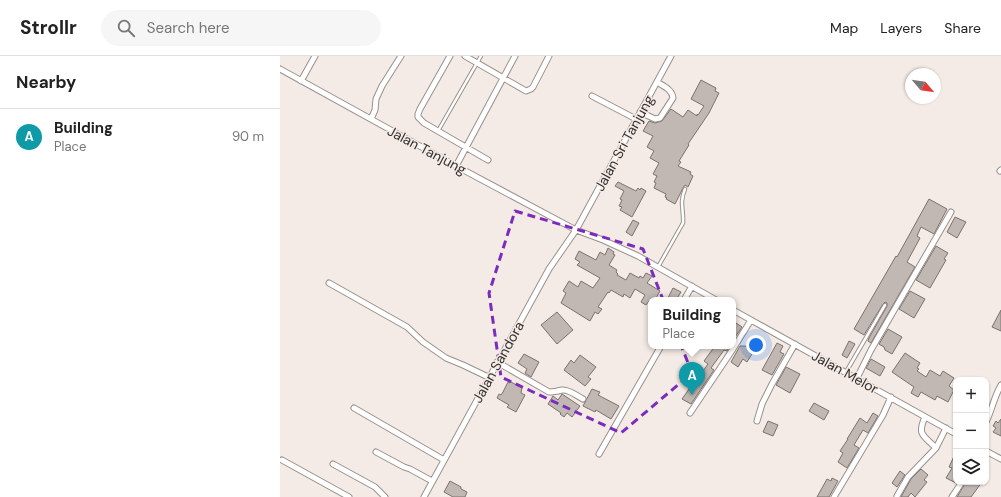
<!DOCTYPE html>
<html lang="en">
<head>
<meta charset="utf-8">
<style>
  :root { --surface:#fff; --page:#f6f6f6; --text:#222; --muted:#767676; --line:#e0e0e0; --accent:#111827 }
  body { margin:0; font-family:"DM Sans",sans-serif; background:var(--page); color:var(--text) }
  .controls { position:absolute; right:12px; bottom:12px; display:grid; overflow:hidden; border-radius:8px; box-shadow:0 1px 3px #0004 }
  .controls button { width:36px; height:36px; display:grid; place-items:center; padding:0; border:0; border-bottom:1px solid var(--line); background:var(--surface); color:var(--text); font:20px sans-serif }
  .compass { position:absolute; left:625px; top:12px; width:36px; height:36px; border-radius:50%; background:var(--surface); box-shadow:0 1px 3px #0004; rotate:119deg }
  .you { position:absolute; left:476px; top:289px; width:14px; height:14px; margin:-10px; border:3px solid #fff; border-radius:50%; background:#1a73e8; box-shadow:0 0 0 6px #1a73e833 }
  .badge { display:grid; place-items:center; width:26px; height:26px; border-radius:50%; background:var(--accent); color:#fff; font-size:13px; font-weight:700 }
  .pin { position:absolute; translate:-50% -33px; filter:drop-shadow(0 1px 2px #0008) }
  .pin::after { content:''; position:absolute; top:21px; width:14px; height:12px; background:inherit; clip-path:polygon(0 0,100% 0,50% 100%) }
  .popup { position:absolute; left:368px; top:241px; width:88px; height:52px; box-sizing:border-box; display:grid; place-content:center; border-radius:8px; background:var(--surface); filter:drop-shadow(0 1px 3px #0005); font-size:13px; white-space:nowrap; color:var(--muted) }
  .popup b { font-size:15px; color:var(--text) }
  .popup::after { content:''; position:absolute; left:50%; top:100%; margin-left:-8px; border:8px solid transparent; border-top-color:var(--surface) }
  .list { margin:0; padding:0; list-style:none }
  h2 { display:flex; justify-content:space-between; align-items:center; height:52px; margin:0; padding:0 16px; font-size:17px }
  h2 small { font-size:13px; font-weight:400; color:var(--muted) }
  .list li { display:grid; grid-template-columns:26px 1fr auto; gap:12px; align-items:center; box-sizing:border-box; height:56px; padding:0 16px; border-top:1px solid var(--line) }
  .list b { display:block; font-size:15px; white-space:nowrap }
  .list p { margin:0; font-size:13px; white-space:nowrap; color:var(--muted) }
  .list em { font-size:13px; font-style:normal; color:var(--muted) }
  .icon { flex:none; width:22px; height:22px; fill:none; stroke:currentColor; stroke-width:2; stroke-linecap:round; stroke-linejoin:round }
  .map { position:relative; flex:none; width:721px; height:441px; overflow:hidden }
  header { display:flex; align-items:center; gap:24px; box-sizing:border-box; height:56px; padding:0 20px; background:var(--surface); border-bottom:1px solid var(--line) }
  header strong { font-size:19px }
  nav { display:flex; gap:22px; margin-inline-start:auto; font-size:14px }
  .search { width:280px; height:36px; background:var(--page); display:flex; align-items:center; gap:10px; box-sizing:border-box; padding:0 14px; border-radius:22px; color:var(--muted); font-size:15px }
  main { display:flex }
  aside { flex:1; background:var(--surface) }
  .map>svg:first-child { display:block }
</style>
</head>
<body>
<header>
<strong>Strollr</strong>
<div class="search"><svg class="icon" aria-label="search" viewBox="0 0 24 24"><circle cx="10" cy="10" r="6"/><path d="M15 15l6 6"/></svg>Search here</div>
<nav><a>Map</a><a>Layers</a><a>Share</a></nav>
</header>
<main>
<aside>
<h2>Nearby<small></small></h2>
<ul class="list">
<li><span class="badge" style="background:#0f9aa8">A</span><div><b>Building</b><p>Place</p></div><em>90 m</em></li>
</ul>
</aside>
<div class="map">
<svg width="721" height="441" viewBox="0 0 721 441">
  <rect width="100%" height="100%" fill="#f5ebe6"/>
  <path fill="#c1b7b3" stroke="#7a726e" d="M421,24l15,8 -1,3 4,2 -10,20 -21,31 1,1 -10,16 2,1 -3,4 13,6 -1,2 3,2 -5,11 -3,-2 -2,3 -8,16 -9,-5 1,-1 -2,-1 1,-3 -12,-6 2,-5 -2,-1 3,-6 -4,-2 6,-11 -9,-5 4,-7 -7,-4 6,-11 -10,-5 6,-10 6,2 7,-2 9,-12 12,8 5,-7 9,6v-2l1,1 6,-9 -13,-7z
    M338,126l18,9 2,-3 2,2 1,-2 5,3 -14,26 -12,-7 2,-3 -3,-1 3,-6 -2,-1 4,-8 -9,-5z
    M649,143l18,10 -13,25 -13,-7 -4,9 3,2 -13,24 8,5 -44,76 -3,-2 1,-3 18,-32v-3l-2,-1 -2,2 -19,31 -10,-6 42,-73 1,1z
    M675,161l11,5 -9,16 -10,-6z
    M353,164l6,3 -7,13 -6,-4z
    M656,190l12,7 -4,6 2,1 -16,28 -14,-8z
    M328,192l6,4 -1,2 2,1 -6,10 8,5 -1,2 2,2 -1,1 9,5 4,-7 9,5 1,-2 3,2 3,-5 6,3 -5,7 13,8 -5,9h-4v3l-2,-2 -3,4 -5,-3 4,-7 -10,-6 -5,9 -6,-4 -1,3 -12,-7 -2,3 -1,-1 -10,15 4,2 -4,5 -3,-2 -5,9 -29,-18 5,-10 -3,-2 6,-10 9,6 3,-6 12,7 7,-10 -23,-13 3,-3 -5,-3 4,-8 17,9 4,-8 5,3z
    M393,232l8,4 -5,8h-9z
    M630,235l15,8 -11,19 -15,-9z
    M721,254v21l-9,-4z
    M277,256l16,18 -16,14 -16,-19z
    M453,265l9,6 -9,13z
    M608,273l14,8 -10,17 -7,-4 -1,-3 -5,-3z
    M569,285l6,3 -8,14 -5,-3z
    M497,287l6,3 -3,6 4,2 -12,21 -10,-5z
    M435,290h15l-3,5 -3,-1 -13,18 3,2 -23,34 -9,-5 12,-17h1l13,-18 -4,-3z
    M460,290h9l6,3 -8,13 -4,-3 -5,8 -7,-5z
    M625,297l15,10 -3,5 2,1 -2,2 9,6 4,-7 10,6 3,-5 11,7 -5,8 5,4 -6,12 -11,-6 -2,4 -14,-8 -3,5 -7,-4 3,-6 -22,-15z
    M244,298l15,8 -8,15 -6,-4 2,-4 -9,-6z
    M300,299l16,12 -8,10 3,2 -6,7 -21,-16 7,-10 3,3z
    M591,303l14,8 -5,9 -14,-8z
    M506,311l14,7 -10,19 -14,-8z
    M228,326l2,1 1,-1 11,6 -1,5 4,2 -9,17 -9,-5 2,-2 -12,-7 2,-4 2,1 2,-3z
    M312,333l8,3 -2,3 21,11 -8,13 -15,-9 -1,2 -12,-6z
    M282,338l18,12 -8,11 -5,-4 -3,4 -4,-3 1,-1 -13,-9 5,-8 5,4z
    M534,347l15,8 -5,9 -15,-9z
    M593,357l5,3 -10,17 -5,-3 -9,15 5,3 -12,20 -9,-6 5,-9 -3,-2 8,-12h-1l13,-21 7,5z
    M721,363v17l-8,-4 3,-4 -3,-2 3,-5 2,2z
    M488,365l10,4 -5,11 -10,-4z
    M676,396v30h1l-1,1 -10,-5 6,-10 -3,-1z
    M641,413l7,6 -4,5 3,2 -12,15 -4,-4 -3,4h-7l10,-18z
    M620,415l5,4 -8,12 -5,-4z
    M552,422l6,3 -9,16h-12l10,-18 4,2z
    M170,425l11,6v2l6,3 -2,5h-12l-9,-5z
    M686,426h16l-11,15h-14z"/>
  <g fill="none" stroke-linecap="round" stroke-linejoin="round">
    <g stroke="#99908c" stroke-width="4.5">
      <path id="lane" d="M158,75l43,-75
        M378,211l25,-44c1,-14 -4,-19 2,-34
        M566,316l39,-67"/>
    </g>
    <g stroke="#99908c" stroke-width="7">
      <path id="street" d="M170,0l-30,53 -2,5v3l6,6 64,37
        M185,0l61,35 5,-2 2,-2 16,-31
        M0,13l176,97 120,64 27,10 35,16 78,44
        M21,25l14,-25
        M312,40l44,23
        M360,56l15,7 5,-1 13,-20c-1,-9 -10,-12 -16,-16
        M91,63l4,-9 1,-11 6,-13 19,-30
        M176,110l59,-110
        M720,115l1,-1
        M49,227l78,44 16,15 23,16 17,7 23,11h4
        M404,244l8,-14
        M453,254l223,124
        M217,306l52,30c5,0 9,-1 13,-2 7,-1 15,6 21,9
        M577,322l14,-28 80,-138
        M74,352l90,52
        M410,357l43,-64 18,-29
        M645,361c-8,18 -2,18 11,31
        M477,365l5,-17 10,-20 23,-40
        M706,366c6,-12 8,-25 15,-37
        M706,395l15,8
        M96,396l28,15 6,2 22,12
        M319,398l62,-108
        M2,404l67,37
        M53,408l42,23 10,10
        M617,440l11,-19 28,-29 10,-20
        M144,441l103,-188 22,-40 27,-39 95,-174
        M554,441l49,-82 8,-18
        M672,441l10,-15"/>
    </g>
    <use href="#lane" stroke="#fff" stroke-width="2.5"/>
    <use href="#street" stroke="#fff" stroke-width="5"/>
  </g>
  <path fill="none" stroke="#7b2cbf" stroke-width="3" stroke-dasharray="8 5" stroke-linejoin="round" d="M235,155l128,38 49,124 -71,60 -120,-56 -12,-84z"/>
  <g text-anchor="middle" stroke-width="3" stroke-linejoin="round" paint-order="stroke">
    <g font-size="14" fill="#33302e" stroke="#f5ebe6">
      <text transform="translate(344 87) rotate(-61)" y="5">Jalan Sri Tanjung</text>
      <text transform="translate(147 94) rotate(28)" y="5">Jalan Tanjung</text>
      <text transform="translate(218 306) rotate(-61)" y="5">Jalan Sandora</text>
      <text transform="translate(565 316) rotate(29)" y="5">Jalan Melor</text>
    </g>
  </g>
</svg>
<div class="controls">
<button>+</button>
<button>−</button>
<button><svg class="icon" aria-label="layers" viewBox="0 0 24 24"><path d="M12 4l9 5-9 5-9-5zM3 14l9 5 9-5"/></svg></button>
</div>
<svg class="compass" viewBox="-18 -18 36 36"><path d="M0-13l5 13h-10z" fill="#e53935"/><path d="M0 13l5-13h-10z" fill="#767676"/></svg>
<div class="you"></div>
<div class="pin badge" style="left:412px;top:339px;background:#0f9aa8">A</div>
<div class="popup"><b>Building</b>Place</div>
</div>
</main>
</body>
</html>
